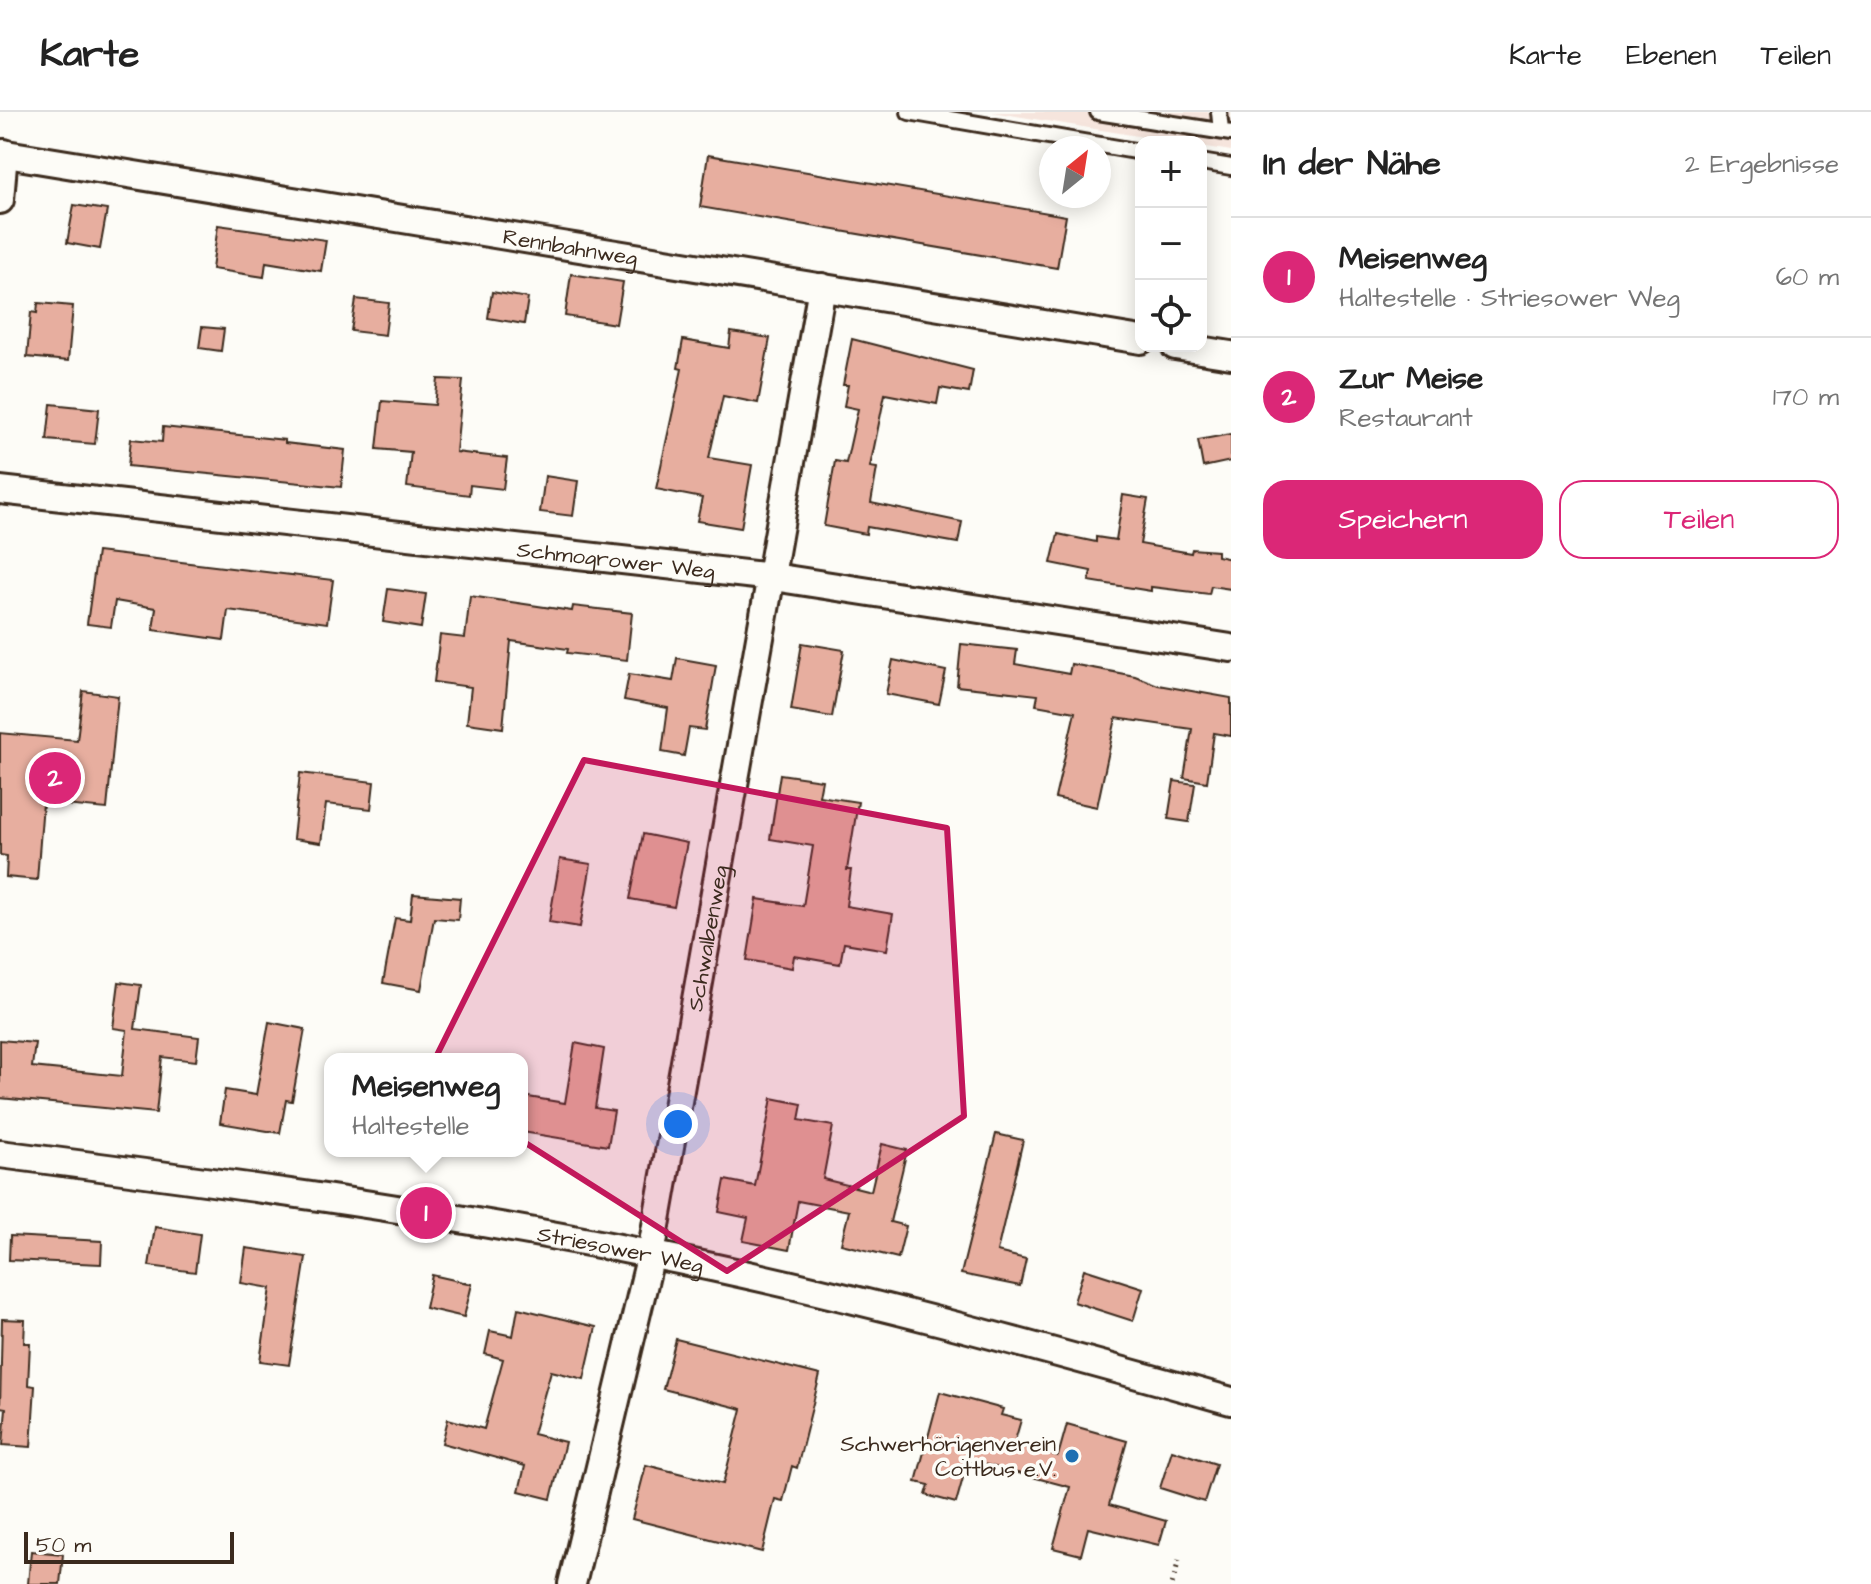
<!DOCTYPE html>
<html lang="de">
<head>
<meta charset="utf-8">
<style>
  :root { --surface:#fff; --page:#f2f2f2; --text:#222; --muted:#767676; --line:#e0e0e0; --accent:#db2777 }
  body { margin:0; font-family:"Architects Daughter",sans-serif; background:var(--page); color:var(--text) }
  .controls { position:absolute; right:24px; top:24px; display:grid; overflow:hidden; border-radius:16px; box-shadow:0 4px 20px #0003 }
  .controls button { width:72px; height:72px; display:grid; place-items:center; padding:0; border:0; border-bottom:2px solid var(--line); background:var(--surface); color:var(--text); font:40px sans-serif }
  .compass { position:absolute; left:1039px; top:24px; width:72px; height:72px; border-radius:50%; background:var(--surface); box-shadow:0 4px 20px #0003; rotate:30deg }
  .scale { position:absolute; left:24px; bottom:20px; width:210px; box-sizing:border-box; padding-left:8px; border:4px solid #3b2a1e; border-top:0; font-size:22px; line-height:28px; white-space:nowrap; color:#3b2a1e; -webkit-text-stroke:6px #fdfcf7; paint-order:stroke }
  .you { position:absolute; left:678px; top:1012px; width:28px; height:28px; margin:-20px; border:6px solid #fff; border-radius:50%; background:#1a73e8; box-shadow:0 0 0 12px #1a73e833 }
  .badge { display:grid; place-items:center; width:52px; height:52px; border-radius:50%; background:var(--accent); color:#fff; font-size:26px; font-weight:700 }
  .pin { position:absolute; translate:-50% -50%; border:4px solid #fff; box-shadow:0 2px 8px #0006 }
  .popup { position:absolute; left:324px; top:941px; width:204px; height:104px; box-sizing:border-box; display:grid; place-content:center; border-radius:16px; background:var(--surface); filter:drop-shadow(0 2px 6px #0005); font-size:26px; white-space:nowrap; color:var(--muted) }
  .popup b { font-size:30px; color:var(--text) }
  .popup::after { content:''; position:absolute; left:50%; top:100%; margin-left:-16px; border:16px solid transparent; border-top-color:var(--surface) }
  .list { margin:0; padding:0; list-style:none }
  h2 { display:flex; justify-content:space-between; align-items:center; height:104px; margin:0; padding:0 32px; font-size:34px }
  h2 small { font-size:26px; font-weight:400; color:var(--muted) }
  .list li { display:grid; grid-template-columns:52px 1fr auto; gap:24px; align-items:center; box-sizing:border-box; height:120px; padding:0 32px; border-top:2px solid var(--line) }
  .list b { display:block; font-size:30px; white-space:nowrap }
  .list p { margin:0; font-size:26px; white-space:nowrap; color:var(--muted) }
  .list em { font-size:26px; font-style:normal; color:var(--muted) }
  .actions { display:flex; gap:16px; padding:24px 32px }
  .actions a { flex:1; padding:18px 0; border:2px solid var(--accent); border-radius:24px; text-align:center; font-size:28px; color:var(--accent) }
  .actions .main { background:var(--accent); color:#fff }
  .icon { flex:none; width:44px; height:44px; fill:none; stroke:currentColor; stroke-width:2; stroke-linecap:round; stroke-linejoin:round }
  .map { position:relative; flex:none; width:1231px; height:1472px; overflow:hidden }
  header { display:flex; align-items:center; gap:48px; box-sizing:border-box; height:112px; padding:0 40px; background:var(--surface); border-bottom:2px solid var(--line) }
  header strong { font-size:38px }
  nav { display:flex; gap:44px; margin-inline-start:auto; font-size:28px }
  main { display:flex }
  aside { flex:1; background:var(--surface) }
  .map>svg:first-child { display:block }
</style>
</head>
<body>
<header>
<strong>Karte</strong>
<nav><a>Karte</a><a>Ebenen</a><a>Teilen</a></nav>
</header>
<main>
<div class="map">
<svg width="1231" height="1472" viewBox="0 0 1231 1472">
  <rect width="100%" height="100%" fill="#fdfcf7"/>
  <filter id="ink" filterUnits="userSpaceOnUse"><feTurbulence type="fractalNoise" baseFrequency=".0125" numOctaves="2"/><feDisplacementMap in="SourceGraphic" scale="16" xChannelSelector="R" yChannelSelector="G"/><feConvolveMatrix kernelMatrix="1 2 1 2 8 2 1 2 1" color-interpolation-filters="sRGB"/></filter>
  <g filter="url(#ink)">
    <path fill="#f6e5dd" d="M992,0h239v39l-30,-5v-4h-27z"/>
    <path fill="#e7ae9f" stroke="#3b2a1e" stroke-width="2" d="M708,43l358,61 -9,52 -357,-61z
      M74,93l33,5 -7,39 -33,-6z
      M218,113l108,15 -5,31 -55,-9 -2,15 -52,-8z
      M571,162l52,8 -7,42 -51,-8z
      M492,180l36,6 -4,26 -36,-6z
      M356,187l33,4 -4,32 -34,-4z
      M38,191l35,3 -5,55 -41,-4 4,-45 6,1z
      M202,215l22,2 -3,22 -22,-3z
      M731,220l39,6 -12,65 -35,-7 -14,62 43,7 -11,63 -44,-7 5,-23 -46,-9 26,-120 -4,-1 5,-28 46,8z
      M852,227l121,31 -4,23 -29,-5 -3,16 -52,-10 -15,73 7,1 -6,35 91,19 -4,21 -91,-16 -1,7 -42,-8 11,-65 11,2 12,-54 -14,-3 4,-21h-5z
      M438,267l25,1 -7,72 51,6 -4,31 -33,-4 -1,10 -62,-8 4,-35 -34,-3 5,-48 53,4z
      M51,292l48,5 -4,35 -48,-4z
      M163,315l122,13v3l60,7 -4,37 -213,-21 3,-27 31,3z
      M1231,322v27l-28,6 -5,-27z
      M545,364l33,5 -5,35 -33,-4z
      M1123,383l25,4 -8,45 51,9 1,-4 25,2v5l14,3v30l-20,-3 -2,8 -58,-7v4l-62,-10 2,-10 -40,-8 7,-29 38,8v-5l20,3z
      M97,440l236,28 -6,43 -99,-13 -4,30 -71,-10 3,-22 -41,-7 -4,26 -24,-3z
      M388,477l38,5 -5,34 -38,-6z
      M470,484l102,15 1,-5 59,7 -5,47 -60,-7 1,-4 -57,-8 -8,87 -36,-5 4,-36 -37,-5 6,-47 25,3z
      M802,531l42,7 -12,67 -41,-7z
      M961,532l56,6 -2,14 54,10 2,-10 64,12 23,9 73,13v38l-17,-3 -7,49 -23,-4 8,-49 -76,-11 -19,89 -42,-9 20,-86 -39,-7 2,-10 -81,-9z
      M677,546l39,7 -11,65 -16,-2 -5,28 -22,-4 6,-44 -44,-8 5,-26 44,7z
      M893,548l53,11 -7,33 -53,-10z
      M83,579l35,5 -11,113 -64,-6 -6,77 -31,-3 1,-21 -7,-1v-122l77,7z
      M300,661l74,9 -3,27 -45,-5 -5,39 -28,-4z
      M780,662l42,6 -3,16 39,6 -11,68h4l-5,36 47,8 -6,36 -43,-7 -4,21 -46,-8 -2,12 -45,-8 10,-61 46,7 10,-60 -43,-7z
      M1174,669l21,3 -6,38 -21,-3z
      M643,722l44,9 -13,64 -44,-8z
      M560,747l31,5 -11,63 -31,-5z
      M413,782l47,4 -2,22 -24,-2 -13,72 -38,-7 12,-65 15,2z
      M119,870l22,3 -6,44 64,8 -3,24 -34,-4 -6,56 -156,-15v-58l35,3 -3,24 90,9 5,-46 -14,-2z
      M269,910l36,7 -13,72 -6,-1 -6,33 -60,-10 5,-33 31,5z
      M575,931l29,6 -9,59 19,3 -6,35 -86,-14v-36l43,7z
      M772,986l30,6 -3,16 34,6 -10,53 48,12 11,-47 25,6 -17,72 16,4 -8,32 -57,-14 8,-33 -51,-10 -9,49 -46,-9 5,-23 -29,-6 6,-32 30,6z
      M996,1022l27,6 -26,112 29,7 -6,27 -59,-12z
      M155,1115l45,7 -5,38 -46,-6z
      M10,1124l92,5 -1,23 -92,-4z
      M246,1136l60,9 -17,108 -29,-4 11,-73 -30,-5z
      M1084,1157l59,19 -10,33 -59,-19z
      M432,1163l40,9 -8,33 -39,-9z
      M518,1196l78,19 -12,52 -33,-8 -18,63 32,8 -14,57 -32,-8 6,-25 -83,-23 6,-24 36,10 19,-70 -18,-5 5,-23 23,5z
      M2,1207l23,1 -1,23h6l-2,42 7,1 -4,61 -28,-2 3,-37 -6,-1z
      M676,1227l144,36 -23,93 -5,-2 -9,35 -8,-2 -13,53 -130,-33 14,-54 77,19 19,-75 -79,-20z
      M940,1280l63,17 -2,6 20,5 -7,24 44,12 9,-32 60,17 -18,64 57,16 -7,24 -71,-17 -7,27 -28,-7 17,-61 -102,-27 -12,43 -30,-8 3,-10 -13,-3z
      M1172,1338l44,14 -12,38 -44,-14z
      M31,1439l32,3 -3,30h-32z"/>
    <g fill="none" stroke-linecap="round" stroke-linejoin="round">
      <g stroke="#3b2a1e" stroke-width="20">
        <path id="lane" d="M909,0l232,40
          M1098,0l133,21
          M1219,0l2,19
          M1201,50l30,5"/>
      </g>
      <g stroke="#3b2a1e" stroke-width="32">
        <g id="street">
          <path id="s1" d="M0,41l1141,187"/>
          <path d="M0,88l4,-47"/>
          <path d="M1175,234l56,9"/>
          <path id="s2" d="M0,378l773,87 458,71"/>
          <path id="s3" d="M0,1042c217,28 434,56 649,100 196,39 389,93 582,147"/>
          <path id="s4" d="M572,1472l79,-330 171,-967"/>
        </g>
      </g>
      <path stroke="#3b2a1e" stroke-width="5" stroke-dasharray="2 6" stroke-linecap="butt" d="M1172,1472l7,-24"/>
      <use href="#lane" stroke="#fdfcf7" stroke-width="14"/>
      <use href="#street" stroke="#fdfcf7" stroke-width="26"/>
    </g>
  </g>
  <path fill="#c2185b" fill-opacity="0.2" stroke="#c2185b" stroke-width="6" stroke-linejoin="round" d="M584,648l363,68 17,288 -237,155 -302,-192z"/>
  <circle fill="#1f6fb2" stroke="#fdfcf7" stroke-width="3" cx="1072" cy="1344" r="8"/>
  <g text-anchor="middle" stroke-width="7" stroke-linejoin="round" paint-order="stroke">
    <g font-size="22" fill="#3b2a1e" stroke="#fdfcf7">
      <text dy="8" stroke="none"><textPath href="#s1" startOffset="578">Rennbahnweg</textPath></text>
      <text dy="8" stroke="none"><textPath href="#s2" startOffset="620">Schmogrower Weg</textPath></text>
      <text dy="8" stroke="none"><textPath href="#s4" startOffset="660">Schwalbenweg</textPath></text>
      <text dy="8" stroke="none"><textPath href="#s3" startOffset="628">Striesower Weg</textPath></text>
    </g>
    <g font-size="22" fill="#3b2a1e" stroke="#fdfcf7" text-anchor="end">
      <text x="1056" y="1339">Schwerhörigenverein<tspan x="1056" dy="25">Cottbus e.V.</tspan></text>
    </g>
  </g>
</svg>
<div class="controls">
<button>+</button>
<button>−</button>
<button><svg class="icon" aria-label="locate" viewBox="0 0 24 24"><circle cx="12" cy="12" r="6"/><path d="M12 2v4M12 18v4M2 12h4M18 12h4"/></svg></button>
</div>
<svg class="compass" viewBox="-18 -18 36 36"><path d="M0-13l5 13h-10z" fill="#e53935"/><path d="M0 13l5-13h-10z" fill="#767676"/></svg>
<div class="scale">50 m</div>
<div class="you"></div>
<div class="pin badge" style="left:426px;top:1101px">1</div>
<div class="popup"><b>Meisenweg</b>Haltestelle</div>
<div class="pin badge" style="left:55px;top:666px">2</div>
</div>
<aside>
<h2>In der Nähe<small>2 Ergebnisse</small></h2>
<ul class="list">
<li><span class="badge">1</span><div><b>Meisenweg</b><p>Haltestelle · Striesower Weg</p></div><em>60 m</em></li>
<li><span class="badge">2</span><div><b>Zur Meise</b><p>Restaurant</p></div><em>170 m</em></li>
</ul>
<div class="actions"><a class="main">Speichern</a><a>Teilen</a></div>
</aside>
</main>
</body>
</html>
